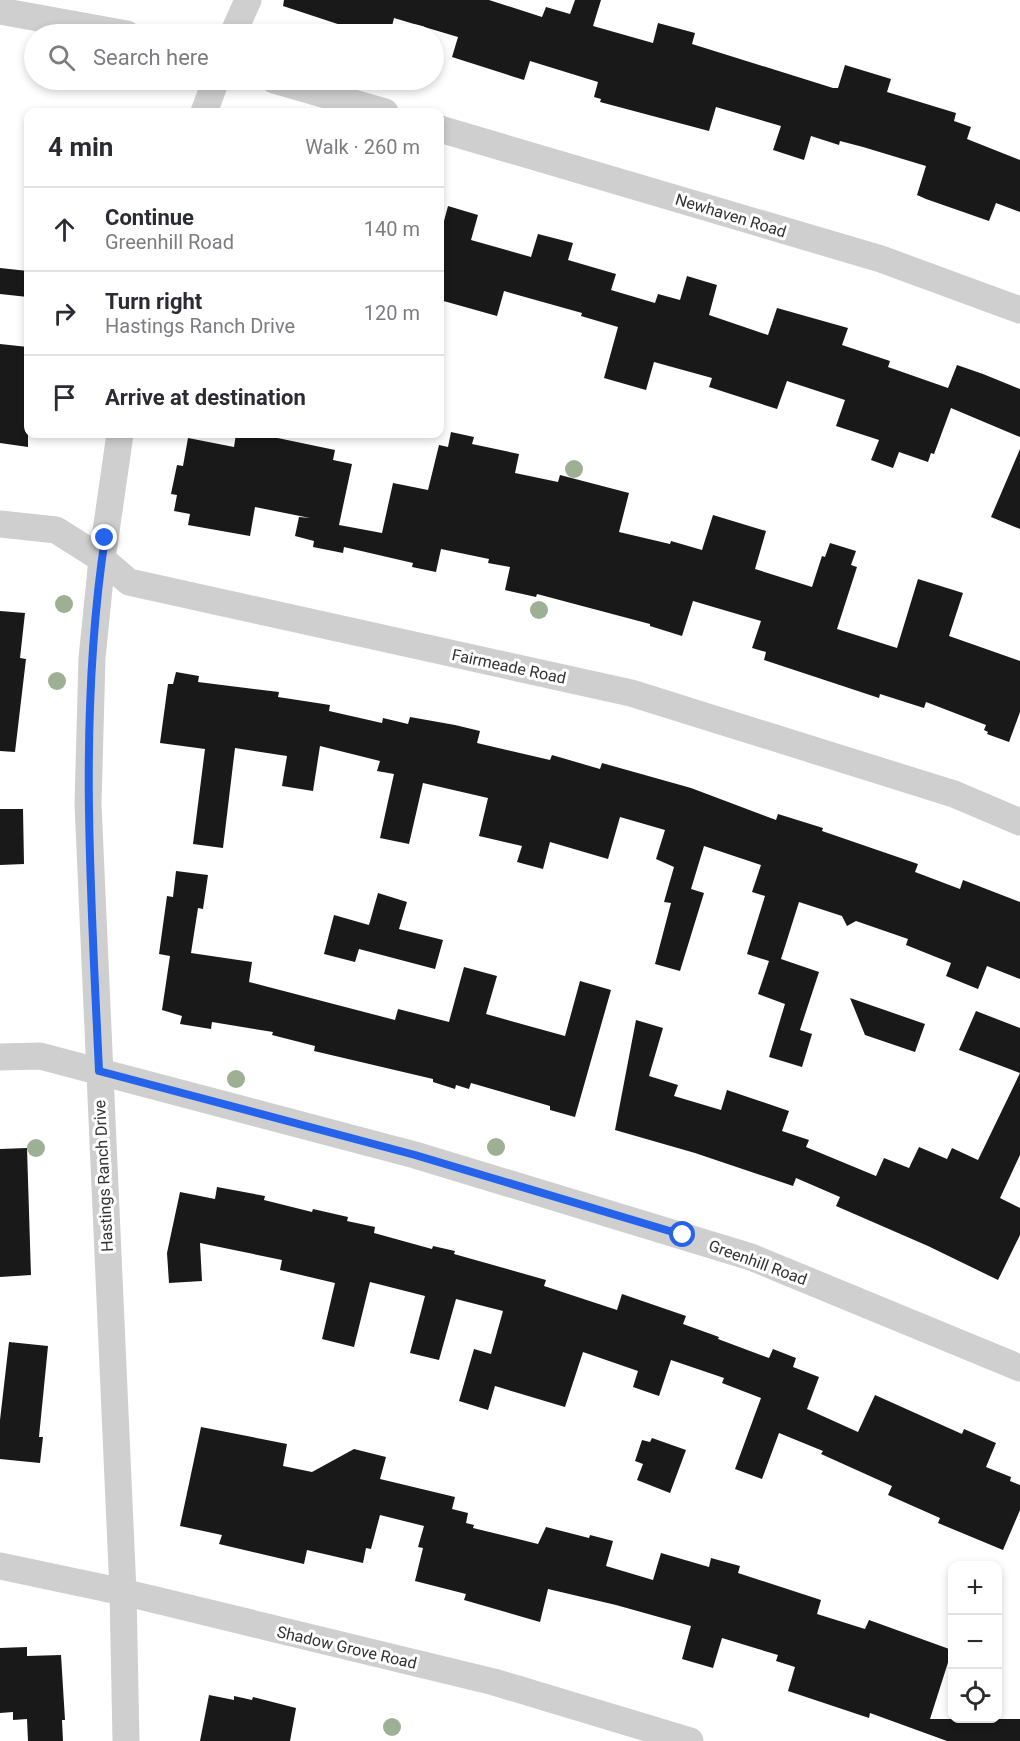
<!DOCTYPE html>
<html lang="en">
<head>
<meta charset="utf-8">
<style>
  :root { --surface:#fff; --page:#f2f2f3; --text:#2b2b33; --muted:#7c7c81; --line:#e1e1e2 }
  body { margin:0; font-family:Roboto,sans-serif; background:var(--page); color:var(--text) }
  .controls { position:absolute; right:18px; bottom:18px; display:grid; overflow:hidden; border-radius:12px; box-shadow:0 3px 9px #0003 }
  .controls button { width:54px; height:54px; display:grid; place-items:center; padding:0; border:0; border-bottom:2px solid var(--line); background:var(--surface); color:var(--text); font:30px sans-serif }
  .stop { position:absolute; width:18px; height:18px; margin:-14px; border:4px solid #2563eb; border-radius:50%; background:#fff }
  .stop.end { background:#2563eb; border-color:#fff; box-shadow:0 2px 6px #0008 }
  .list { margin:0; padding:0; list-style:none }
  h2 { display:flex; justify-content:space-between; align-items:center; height:78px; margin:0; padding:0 24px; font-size:26px }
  h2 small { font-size:20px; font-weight:400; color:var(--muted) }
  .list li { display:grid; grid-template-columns:39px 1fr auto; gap:18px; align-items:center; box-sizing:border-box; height:84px; padding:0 24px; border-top:2px solid var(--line) }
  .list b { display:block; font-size:22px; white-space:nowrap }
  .list p { margin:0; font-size:20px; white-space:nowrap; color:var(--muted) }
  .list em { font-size:20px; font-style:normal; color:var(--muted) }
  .icon { flex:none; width:33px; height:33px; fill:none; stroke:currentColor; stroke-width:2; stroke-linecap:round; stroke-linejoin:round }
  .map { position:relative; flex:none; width:1020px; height:1741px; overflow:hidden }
  .search { position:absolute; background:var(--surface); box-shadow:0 3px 9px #0003; left:24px; top:24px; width:420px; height:66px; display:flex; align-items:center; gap:15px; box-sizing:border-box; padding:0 21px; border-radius:33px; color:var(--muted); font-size:22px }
  .panel { position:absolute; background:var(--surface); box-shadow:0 3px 9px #0003; left:24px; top:108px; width:420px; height:330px; border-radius:12px }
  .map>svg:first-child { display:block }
</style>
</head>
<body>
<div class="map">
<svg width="1020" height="1741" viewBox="0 0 1020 1741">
  <rect width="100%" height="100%" fill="#fff"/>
  <path fill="#191919" d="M284,0h205l53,17 4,-10 24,7 5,-14h26l-8,26 60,17 5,-20 37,10 -3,11 141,44h5l7,-23 46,14 -4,13 69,21 -2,8 17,6 -4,12 53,21v52l-24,-9 -7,18 -63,-22 -9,-4 9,-29 -63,-19 -23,-6 -1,4 -28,-9 -7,24 -31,-10 8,-24 -65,-19 -7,24 -109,-29 1,-3 -7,-2 4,-15 -68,-21 -6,19 -72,-23 6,-20 -64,-19 -4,16h-22l-85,-28z
    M448,206l30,9 -7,25 60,17 7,-23 35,9 -5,17 48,14 -5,16 44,13 3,-9 22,6 7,-24 30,9 -8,30 59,20 9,-27 71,20 -6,17 48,16 -2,6 60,21 9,-23 26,9 37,15v48l-69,-29 -17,46 -3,-1 -3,9 -29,-10 -6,16 -22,-8 8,-20 -43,-14 9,-26 -58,-19 -10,28 -68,-22 3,-9 -58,-16 -8,28 -42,-12 14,-51 -37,-11 1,-3 -78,-22 -7,25 -57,-16v-64z
    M0,268l28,3v26l-28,-3z
    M0,344l28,3v100l-28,-4z
    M451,432l23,5 -2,7 47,10 -4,19 43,9 2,-7 69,18 -10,39 51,12 1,-3 31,9 11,-35 53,16 -11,38 57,18 10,-31 3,1 5,-14 26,8 -5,14 6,2 -20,62 60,19 21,-69 45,14 -14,43 71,25v51l-11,30 -22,-8 1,-2 -4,-2 2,-5 -60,-23 -2,6 -44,-14 -1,4 -115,-38 2,-8 -14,-4 9,-27 -68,-20 -11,35 -32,-10v-2l-113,-30 -1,3 -31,-7 5,-23 -22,-4 1,-4 -48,-10 -5,23 -24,-5 1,-4 -69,-16 -1,6 -30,-6 1,-6 -19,-5 4,-19 11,1 -55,-11 -5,29 -62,-11 2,-11 -16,-3 3,-16 -6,-1 6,-29 6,1 5,-28 46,9 2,-13h32v2l67,14 -2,10 19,4 -13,61 43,8 11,-50 35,7 11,-45 9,2z
    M1020,449v80l-29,-12z
    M0,611l25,2 -5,45 6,1 -11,93 -15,-1z
    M176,672l23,4 -1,6 81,10 -1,5 52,8 -1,6 53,12 1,-5 25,6 2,-7 45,8 25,6 -3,12 73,17 2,-5 48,14 2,-6 89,25 85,32 2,-6 45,14 -1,3 96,33 -3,8 45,17 3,-9 57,22v77l-33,-13 -9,23 -32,-13 5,-13 -45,-18 2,-6 -52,-18 -9,5 -5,-10 -43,-14 -18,57 38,13 -19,58 12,4 -10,33 -33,-10 16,-53 -27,-10 11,-33 -22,-7 18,-58 -13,-4 9,-27 -57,-19 -13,43 13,4 -24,78 -25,-7 16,-61 -7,-1 10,-35 -18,-8 9,-29 -45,-13 -12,42 -58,-17 -7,27 -26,-7 5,-16 -43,-10 9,-38 -65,-15 -14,61 -29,-6 14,-64 -17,-3 3,-10 -60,-15 -7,45 -31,-5 5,-30 -52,-8 -12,100 -30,-4 12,-95 -45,-6 8,-59h5z
    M0,809h23l1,55 -24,1z
    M176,871l32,4 -5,34 -5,-1 -7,45 61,9 -3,20 146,38 3,-11 51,13 15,-55 33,9 -11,38 79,22 15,-55 31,9 -36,127 -25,-7v-4l-79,-23 -2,6 -13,-4 -1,4 -22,-7v-3l-119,-28 1,-5 -43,-11 1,-3 -61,-10 -1,7 -31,-5 2,-8 -20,-6 8,-54 -11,-2 8,-58 6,1z
    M378,893l29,9 -8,27 44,11 -8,29 -76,-20 -4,13 -31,-8 10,-39 35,10z
    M850,998l75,26 -10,28 -50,-17z
    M976,1011l44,17v127l-20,43 20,10v27l-22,45 -70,-34 -92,-40 4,-9 -44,-19 -3,8 -98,-33 -80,-23 21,-110 27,8 -14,48 29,9 -4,11 47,14 6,-20 62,21 -7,20 27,9 -3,7 70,29 8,-18 25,10 10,-21 28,12 5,-11 26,12 42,-87 -61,-23z
    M27,1148l4,127 -31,2v-128z
    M217,1187l48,9 -1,4 48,12 1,-3 35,8 -1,4 28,6 -1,6 58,16 1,-3 22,5 -1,3 92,26 -2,6 73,24 5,-16 64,22 -3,8 36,13 -1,2 51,19 4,-9 23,9 -3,9 26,10 -12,32 51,23 17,-37 87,39 2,-5 32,14 -10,24 25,10 -1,4 10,4v25l-17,40 -65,-27 2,-5 -52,-23 4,-9 -71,-32 2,-3 -44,-18 -17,46 -27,-10 26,-71 -39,-15 2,-5 -53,-18 -12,36 -26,-9 5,-16 -55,-19 -18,55 -70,-21 -7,24 -29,-9 15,-52 17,5 12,-43 -47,-12 -17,61 -29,-7 15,-57 -55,-14 -16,65 -32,-8 13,-56 -55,-13 2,-10 -82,-17 2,38 -33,2 -2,-30 13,-61 35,7z
    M9,1342l39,4 -9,91h4l-3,26 -40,-4v-39z
    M201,1427l86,17 -4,22 29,6 42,-23 32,8 -6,22 75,18 -3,12 16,4 -2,10 8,2 -1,3 65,16 8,-17 43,11 1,-3 23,6 -7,25 47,14 8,-27 48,14 2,-9 29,8 -2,7 83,27 -4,14 48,15 4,-9 83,30 -22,69h90v22h-73l-77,-28 -1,5 -81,-27 7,-24 -19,-6 2,-6 -56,-17 -9,30 -31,-9 9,-33 -75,-21 -68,-16 -8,33 -76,-22 2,-6 -51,-13 8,-33 -5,-1 6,-21 -44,-11 -9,34 -5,-1 -3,15 -56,-13 -3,14 -85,-20 3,-9 -42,-9z
    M652,1438l34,12 -16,43 -33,-13 6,-16 -8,-3 7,-21 8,2z
    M27,1647v9l34,-1 4,65h-3l1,21h-35l-1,-22 -14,1v-8l-13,1v-65z
    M209,1695l25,5v-4l18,4 1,-3 43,11 -6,33h-90z"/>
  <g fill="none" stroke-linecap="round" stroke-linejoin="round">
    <path stroke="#cfcfcf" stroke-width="27" d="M0,11l127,23
      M233,34l15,-34
      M274,80l111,32
      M204,112l12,-32
      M440,129l441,130 139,51
      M120,434l-18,125 -10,99 -4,146 35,788 3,149
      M0,524l56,6 46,29 27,23 502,111 323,101 66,28
      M0,1057l40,-1 375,99 336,102 269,111
      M0,1566l123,26 371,90 196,59"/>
  </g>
  <g fill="#9db094">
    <circle cx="574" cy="469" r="9"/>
    <circle cx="64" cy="604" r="9"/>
    <circle cx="539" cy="610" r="9"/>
    <circle cx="57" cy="681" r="9"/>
    <circle cx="236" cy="1079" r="9"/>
    <circle cx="496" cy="1147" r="9"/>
    <circle cx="36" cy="1148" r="9"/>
    <circle cx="392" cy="1727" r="9"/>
  </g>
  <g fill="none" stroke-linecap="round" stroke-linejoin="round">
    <path stroke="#2563eb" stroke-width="8" d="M105,538c-27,177 -14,356 -6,533l316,84 268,80"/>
  </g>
  <g text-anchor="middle" stroke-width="6" stroke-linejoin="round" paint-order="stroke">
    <g font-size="16" fill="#323232" stroke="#fff">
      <text transform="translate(731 215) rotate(17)" y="6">Newhaven Road</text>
      <text transform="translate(509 666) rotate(12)" y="6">Fairmeade Road</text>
      <text transform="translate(103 1176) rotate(-93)" y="6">Hastings Ranch Drive</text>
      <text transform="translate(758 1262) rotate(20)" y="6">Greenhill Road</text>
      <text transform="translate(347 1647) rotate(13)" y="6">Shadow Grove Road</text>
    </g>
  </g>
</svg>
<div class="controls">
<button>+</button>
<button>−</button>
<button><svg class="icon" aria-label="locate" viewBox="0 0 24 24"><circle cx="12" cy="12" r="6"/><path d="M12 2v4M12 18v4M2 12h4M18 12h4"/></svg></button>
</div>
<div class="stop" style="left:683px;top:1235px"></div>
<div class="stop end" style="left:105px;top:538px"></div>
<div class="search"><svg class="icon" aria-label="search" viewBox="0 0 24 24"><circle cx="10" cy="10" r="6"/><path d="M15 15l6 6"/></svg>Search here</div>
<section class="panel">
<h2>4 min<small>Walk · 260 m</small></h2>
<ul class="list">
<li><svg class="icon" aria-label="ahead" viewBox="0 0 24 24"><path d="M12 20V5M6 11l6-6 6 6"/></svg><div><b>Continue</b><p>Greenhill Road</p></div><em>140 m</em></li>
<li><svg class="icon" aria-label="right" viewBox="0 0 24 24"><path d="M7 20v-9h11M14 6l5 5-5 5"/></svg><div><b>Turn right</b><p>Hastings Ranch Drive</p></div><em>120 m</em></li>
<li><svg class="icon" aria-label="arrive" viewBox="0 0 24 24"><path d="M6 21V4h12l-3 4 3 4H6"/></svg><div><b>Arrive at destination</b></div></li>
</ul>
</section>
</div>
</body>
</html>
